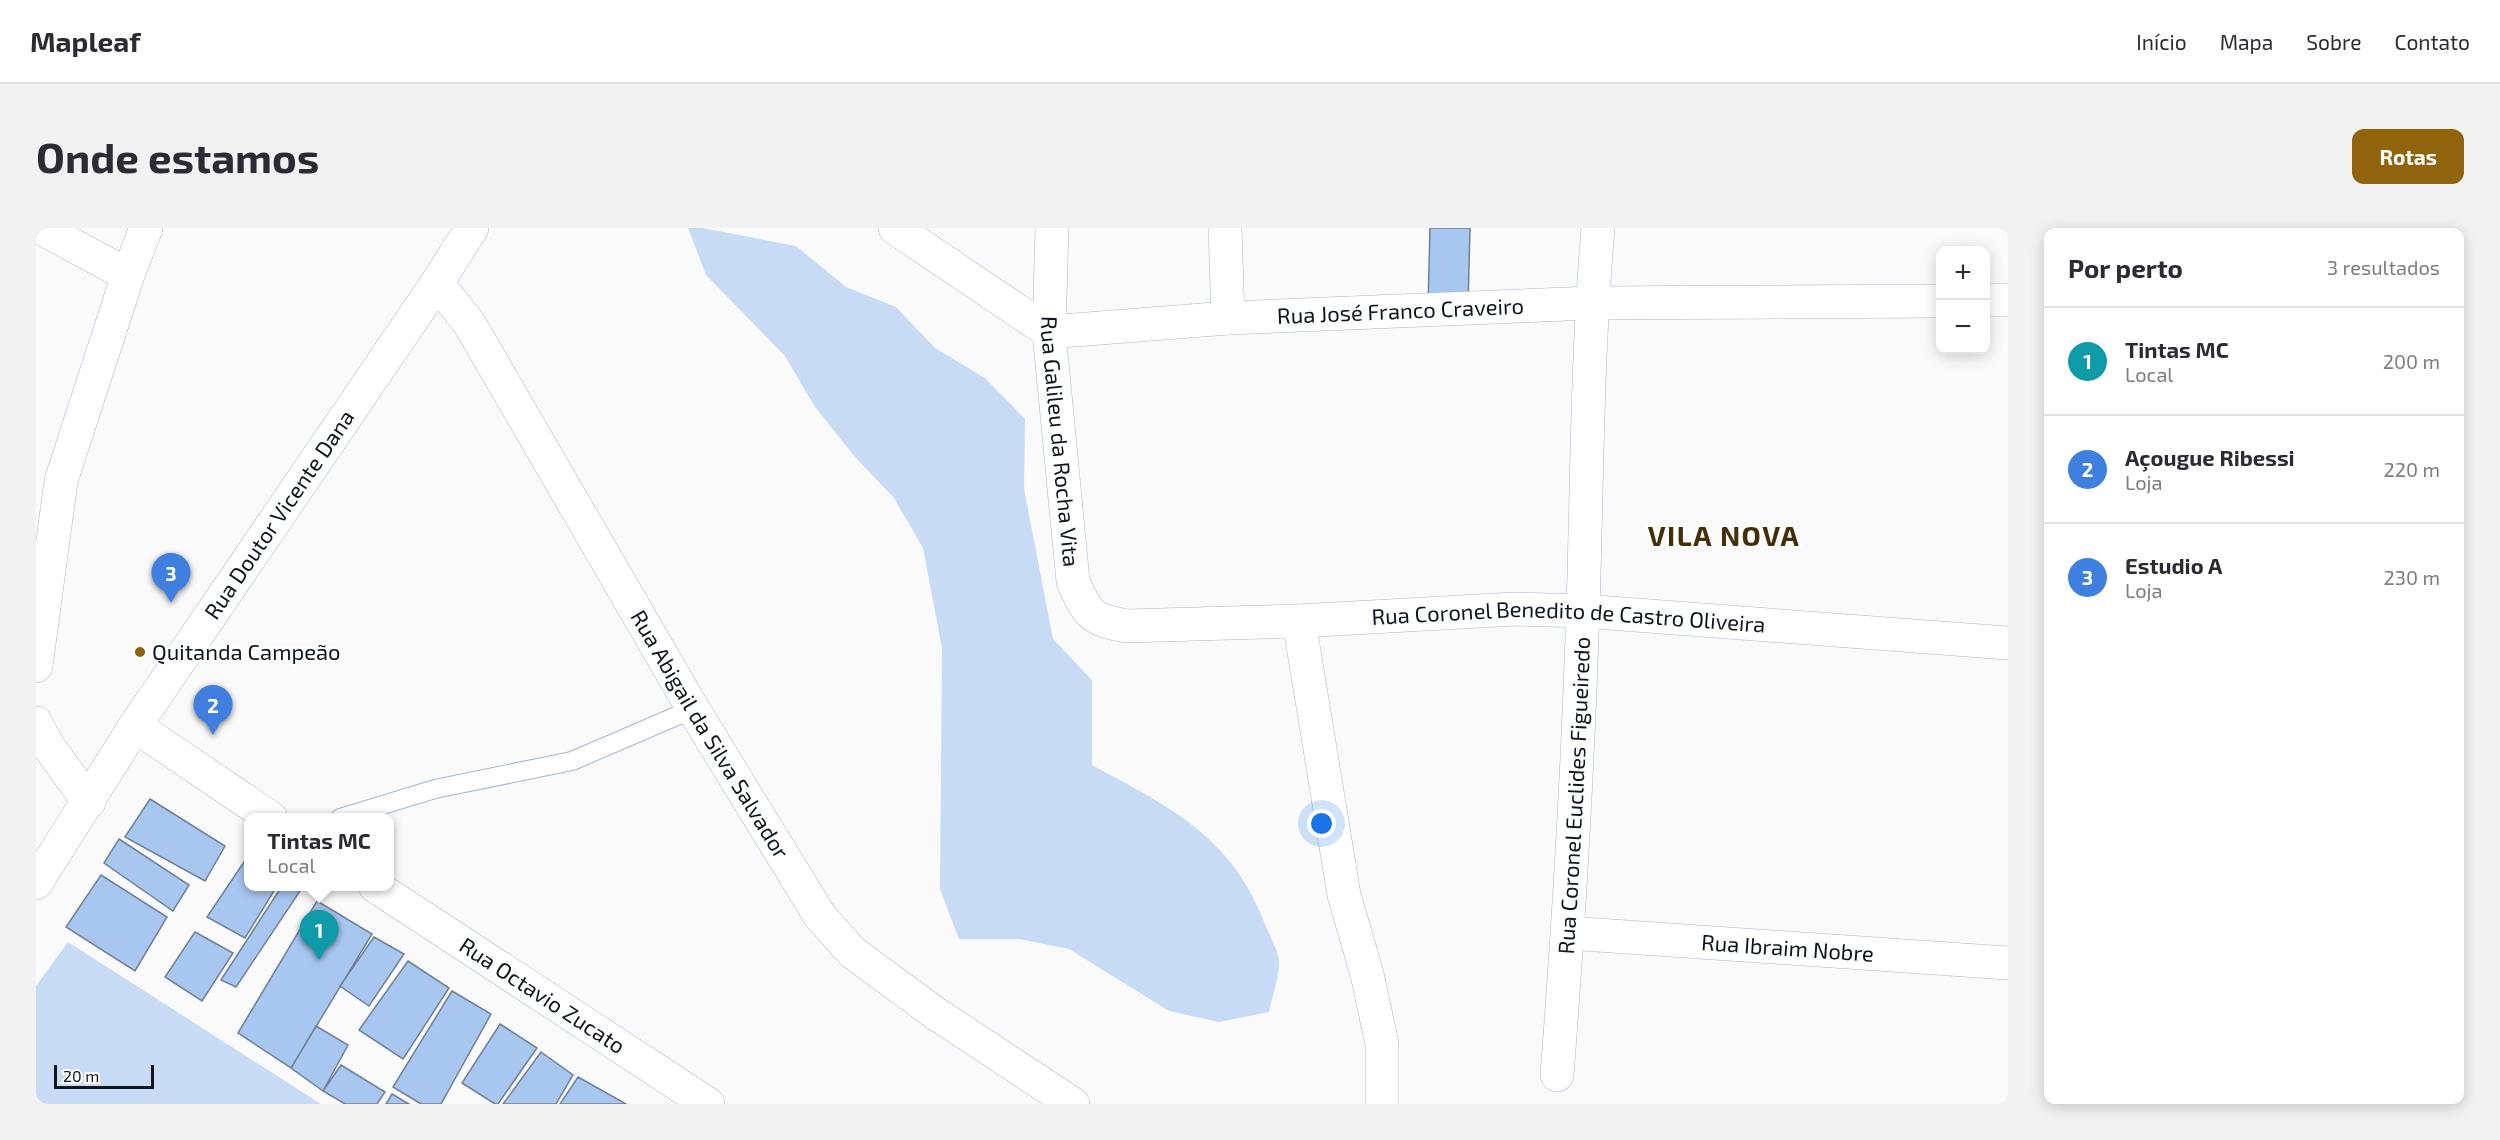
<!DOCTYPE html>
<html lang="pt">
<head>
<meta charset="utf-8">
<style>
  :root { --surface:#fff; --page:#f2f2f3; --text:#2b2b33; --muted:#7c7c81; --line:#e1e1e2; --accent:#90630c }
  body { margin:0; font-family:"Exo 2",sans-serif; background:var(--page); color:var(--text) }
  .controls { position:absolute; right:18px; top:18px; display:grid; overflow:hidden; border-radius:12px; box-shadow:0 3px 15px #0003 }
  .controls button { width:54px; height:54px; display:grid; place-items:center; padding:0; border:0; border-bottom:2px solid var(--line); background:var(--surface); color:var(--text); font:30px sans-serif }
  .scale { position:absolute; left:18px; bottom:15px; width:100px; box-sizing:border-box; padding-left:6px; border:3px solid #0f151e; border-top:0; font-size:16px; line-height:21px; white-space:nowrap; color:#0f151e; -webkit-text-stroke:4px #fff; paint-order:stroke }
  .you { position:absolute; left:1286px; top:596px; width:21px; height:21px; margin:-15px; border:4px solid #fff; border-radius:50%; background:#1a73e8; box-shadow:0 0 0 9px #1a73e833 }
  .badge { display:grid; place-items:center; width:39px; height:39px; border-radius:50%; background:var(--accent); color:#fff; font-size:20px; font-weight:700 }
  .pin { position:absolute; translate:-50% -50px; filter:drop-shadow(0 2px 3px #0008) }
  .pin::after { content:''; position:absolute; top:32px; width:21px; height:18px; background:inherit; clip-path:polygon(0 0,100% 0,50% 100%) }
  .popup { position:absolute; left:208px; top:585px; width:150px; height:78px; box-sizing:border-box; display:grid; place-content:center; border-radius:12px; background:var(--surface); filter:drop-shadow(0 2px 4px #0005); font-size:20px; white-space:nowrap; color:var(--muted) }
  .popup b { font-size:22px; color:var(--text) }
  .popup::after { content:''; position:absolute; left:50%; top:100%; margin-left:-12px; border:12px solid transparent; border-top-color:var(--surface) }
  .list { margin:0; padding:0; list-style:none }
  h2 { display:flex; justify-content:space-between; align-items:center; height:78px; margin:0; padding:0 24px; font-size:26px }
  h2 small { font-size:20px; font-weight:400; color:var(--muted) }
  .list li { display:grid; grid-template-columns:39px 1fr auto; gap:18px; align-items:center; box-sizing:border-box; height:108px; padding:0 24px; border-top:2px solid var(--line) }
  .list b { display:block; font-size:22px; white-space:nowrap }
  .list p { margin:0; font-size:20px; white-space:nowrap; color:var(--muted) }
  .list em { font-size:20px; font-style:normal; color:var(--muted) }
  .map { position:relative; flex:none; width:1972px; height:876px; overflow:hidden; border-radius:12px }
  header { display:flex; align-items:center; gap:36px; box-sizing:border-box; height:84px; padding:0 30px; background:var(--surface); border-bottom:2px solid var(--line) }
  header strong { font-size:28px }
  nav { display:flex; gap:33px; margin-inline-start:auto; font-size:21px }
  .intro { display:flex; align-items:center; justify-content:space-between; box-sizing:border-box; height:144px; padding:0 36px }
  h1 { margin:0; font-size:42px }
  .button { padding:15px 27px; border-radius:12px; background:var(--accent); color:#fff; font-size:21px; font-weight:700 }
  main { display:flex; gap:36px; padding:0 36px }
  aside { flex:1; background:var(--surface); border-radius:12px; box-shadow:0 3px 15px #0003 }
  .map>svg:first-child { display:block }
</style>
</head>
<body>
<header>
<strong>Mapleaf</strong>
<nav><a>Início</a><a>Mapa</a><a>Sobre</a><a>Contato</a></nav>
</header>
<div class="intro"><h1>Onde estamos</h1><a class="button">Rotas</a></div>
<main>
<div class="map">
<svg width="1972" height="876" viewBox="0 0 1972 876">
  <rect width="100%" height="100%" fill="#fafafa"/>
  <path fill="#c7dbf5" d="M652,0h14l94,18 50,41 50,20 39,41 50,30 40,41 -1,70 29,150 39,41v85c77,42 139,70 173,159 4,11 14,27 14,39 0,15 -7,34 -10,49l-50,10 -50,-11 -100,-62 -50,-10h-60l-19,-50 2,-241 -19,-100 -29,-50 -39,-41 -40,-50 -30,-51 -79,-81z
    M32,714l253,162h-285v-118z"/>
  <path fill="#a7c6f0" stroke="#708097" stroke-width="1.5" d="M1394,0h40l-2,79 -40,-1z
    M114,571l75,47 -20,35 -80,-44z
    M83,611l70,46 -16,26 -69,-48z
    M212,628v30h29l-32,52 -38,-21z
    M65,647l66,42 -32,54 -69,-44z
    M246,658h10l8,5 -64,96 -15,-7z
    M281,673l55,33 -81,134 -53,-35z
    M159,704l38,21 -31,48 -37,-24z
    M338,709l30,17 -35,52 -29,-20z
    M372,733l41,27 -46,71 -44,-29z
    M416,763l39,23 -50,90h-20l-28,-17z
    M464,796l37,24 -39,56h-3l-33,-21z
    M280,798l32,19 -25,46 -32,-23z
    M505,824l32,23 -17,29h-53z
    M305,837l44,27 -8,12h-32l-22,-13z
    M542,849l48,27h-66z
    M356,866l17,10h-23z"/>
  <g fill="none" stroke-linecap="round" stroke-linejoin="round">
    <g stroke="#a5b7d0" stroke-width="20">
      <path id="service" d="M304,590l95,-29 137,-28 121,-52"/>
    </g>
    <g stroke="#a5b7d0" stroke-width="34">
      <g id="minor">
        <path d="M5,0l87,47"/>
        <path id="s1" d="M859,0l154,104 179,-14 363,-15 349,-2"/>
        <path id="s2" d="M1016,0l-3,104 24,249c14,33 18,39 54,45l172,-5 216,-12 68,2 425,32"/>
        <path d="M1189,0l3,90"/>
        <path id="s3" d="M401,55l32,40 224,386 127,207 32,36 83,61 138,91"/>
        <path d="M1950,72h22"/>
        <path d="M1263,393l45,274 23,79 15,70v60"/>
        <path id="s4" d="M99,498l302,-443 35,-55"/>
        <path id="s5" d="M1532,705l440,30"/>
        <path id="s6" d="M1521,847c12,-155 21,-311 26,-466 4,-127 4,-254 15,-381"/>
      </g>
    </g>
    <g stroke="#a5b7d0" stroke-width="34">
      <g id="tertiary">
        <path d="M0,438l25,-185 67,-206 18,-47"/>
        <path d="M0,495l10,20 43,59"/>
        <path d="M0,655l99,-157 136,92"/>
        <path id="s7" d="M339,658l333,218"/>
      </g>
    </g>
    <use href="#service" stroke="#fff" stroke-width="18"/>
    <use href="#minor" stroke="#fff" stroke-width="33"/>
    <use href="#tertiary" stroke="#fff" stroke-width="33"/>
  </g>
  <circle fill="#90630c" stroke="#fff" stroke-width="2" cx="104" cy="424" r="6"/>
  <g text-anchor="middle" stroke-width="5" stroke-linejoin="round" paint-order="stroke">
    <g font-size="22" fill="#0f151e" stroke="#fff">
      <text dy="8" stroke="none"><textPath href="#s1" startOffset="538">Rua José Franco Craveiro</textPath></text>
      <text dy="8" stroke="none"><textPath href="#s2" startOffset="214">Rua Galileu da Rocha Vita</textPath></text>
      <text dy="8" stroke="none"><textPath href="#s4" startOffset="256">Rua Doutor Vicente Dana</textPath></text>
      <text dy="8" stroke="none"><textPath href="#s2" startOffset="872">Rua Coronel Benedito de Castro Oliveira</textPath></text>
      <text dy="8" stroke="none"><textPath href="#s3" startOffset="528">Rua Abigail da Silva Salvador</textPath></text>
      <text dy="8" stroke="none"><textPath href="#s6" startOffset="280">Rua Coronel Euclides Figueiredo</textPath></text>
      <text dy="8" stroke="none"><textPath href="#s5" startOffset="220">Rua Ibraim Nobre</textPath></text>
      <text dy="8" stroke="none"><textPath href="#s7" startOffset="200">Rua Octavio Zucato</textPath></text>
    </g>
    <g font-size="22" fill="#0f151e" stroke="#fff" text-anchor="start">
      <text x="116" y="432">Quitanda Campeão</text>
    </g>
    <g font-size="28" font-weight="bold" letter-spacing="1.5" fill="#452f09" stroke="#fff">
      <text x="1688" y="318">VILA NOVA</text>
    </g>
  </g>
</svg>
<div class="controls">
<button>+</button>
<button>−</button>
</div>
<div class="scale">20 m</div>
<div class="you"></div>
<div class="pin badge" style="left:283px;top:732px;background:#0f9aa8">1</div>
<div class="popup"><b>Tintas MC</b>Local</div>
<div class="pin badge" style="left:177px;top:507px;background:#3f7fe0">2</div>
<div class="pin badge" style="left:135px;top:375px;background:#3f7fe0">3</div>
</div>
<aside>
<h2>Por perto<small>3 resultados</small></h2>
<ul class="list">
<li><span class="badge" style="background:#0f9aa8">1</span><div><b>Tintas MC</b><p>Local</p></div><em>200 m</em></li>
<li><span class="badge" style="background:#3f7fe0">2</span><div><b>Açougue Ribessi</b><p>Loja</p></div><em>220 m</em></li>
<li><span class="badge" style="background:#3f7fe0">3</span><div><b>Estudio A</b><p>Loja</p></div><em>230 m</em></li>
</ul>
</aside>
</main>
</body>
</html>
